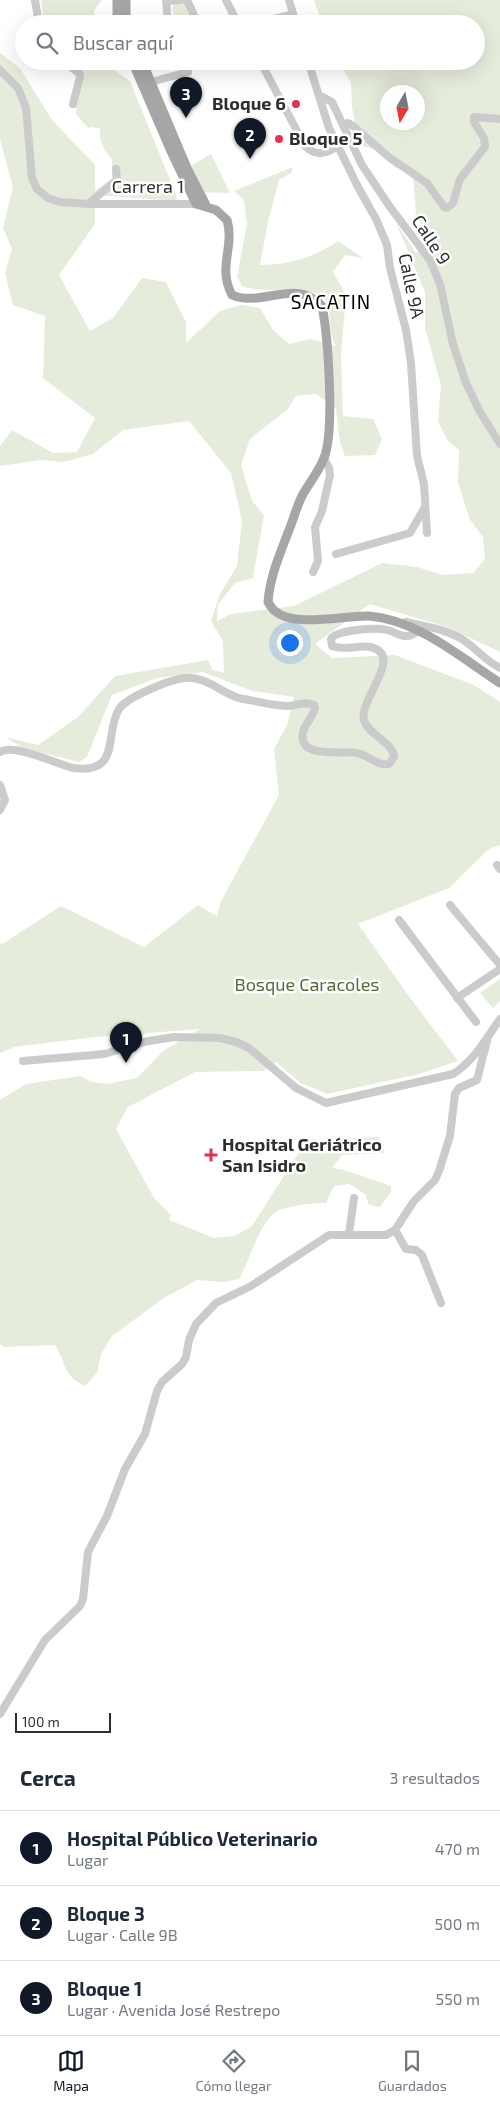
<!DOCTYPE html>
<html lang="es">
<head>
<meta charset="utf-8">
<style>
  :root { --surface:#fff; --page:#f2f2f3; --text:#1f2937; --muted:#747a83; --line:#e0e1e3; --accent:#111827 }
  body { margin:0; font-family:"Exo 2",sans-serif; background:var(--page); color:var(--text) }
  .compass { position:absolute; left:380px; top:85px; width:45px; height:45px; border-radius:50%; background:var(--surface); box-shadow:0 5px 20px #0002; rotate:190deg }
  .scale { position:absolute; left:15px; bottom:12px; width:96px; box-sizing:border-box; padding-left:5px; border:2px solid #2e2e2e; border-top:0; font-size:14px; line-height:18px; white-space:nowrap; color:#2e2e2e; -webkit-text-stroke:4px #fff; paint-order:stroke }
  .you { position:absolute; left:289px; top:642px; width:18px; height:18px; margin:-12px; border:4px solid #fff; border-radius:50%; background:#1a73e8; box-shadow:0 0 0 8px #1a73e833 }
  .badge { display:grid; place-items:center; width:32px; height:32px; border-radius:50%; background:var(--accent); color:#fff; font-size:16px; font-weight:700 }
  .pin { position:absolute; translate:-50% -41px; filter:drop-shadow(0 1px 2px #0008) }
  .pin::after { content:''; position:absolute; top:26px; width:18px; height:15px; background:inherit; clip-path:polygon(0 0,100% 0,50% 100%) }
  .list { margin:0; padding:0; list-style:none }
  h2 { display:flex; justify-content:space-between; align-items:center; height:65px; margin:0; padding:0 20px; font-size:21px }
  h2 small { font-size:16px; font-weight:400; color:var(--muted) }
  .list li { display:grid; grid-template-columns:32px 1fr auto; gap:15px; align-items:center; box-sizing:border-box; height:75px; padding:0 20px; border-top:1px solid var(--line) }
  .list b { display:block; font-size:19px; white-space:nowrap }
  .list p { margin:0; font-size:16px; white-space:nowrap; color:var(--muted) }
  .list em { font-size:16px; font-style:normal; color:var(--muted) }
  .icon { flex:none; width:28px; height:28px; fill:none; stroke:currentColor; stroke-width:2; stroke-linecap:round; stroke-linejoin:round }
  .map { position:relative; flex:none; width:500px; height:1745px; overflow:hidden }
  .search { position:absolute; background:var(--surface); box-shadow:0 5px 20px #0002; left:15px; right:15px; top:15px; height:55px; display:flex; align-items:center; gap:12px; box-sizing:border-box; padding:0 18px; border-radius:28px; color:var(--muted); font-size:19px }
  .sheet { height:290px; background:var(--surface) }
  nav { display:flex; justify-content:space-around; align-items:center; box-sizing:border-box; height:70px; border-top:1px solid var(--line); background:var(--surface); font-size:14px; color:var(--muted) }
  nav a { display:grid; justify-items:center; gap:2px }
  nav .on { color:var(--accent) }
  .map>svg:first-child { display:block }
</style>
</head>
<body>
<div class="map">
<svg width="500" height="1745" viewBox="0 0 500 1745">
  <rect width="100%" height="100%" fill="#fff"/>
  <path fill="#e6ecdc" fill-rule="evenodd" d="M41,0h61l-7,9 -2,15h-49z
    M314,0h186v652l-53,-25 -77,-23 -55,40 17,14 63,-3 79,30 26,17v143l-11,4 -40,39 -91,36 50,71 50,66 -39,13 -92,20 -26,-11 -25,-21 -12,9 -69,1 -67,35 -12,22 38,69 17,17 -2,5 45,18 20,-2 18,-10 55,-86 72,-3 5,8v8l-42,2 -10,13 12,2 47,16v6l-11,15 -11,-2 -4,-11 -16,-10 -15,2 -8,17c-12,0 -45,3 -53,11 -17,17 -22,44 -34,65l-15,3 -27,-2 -33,18 -52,38 -11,18 -4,19 -12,13c-23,-11 -18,-22 -30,-41l-51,2 -4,-3v-244l26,-16 54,-8 12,6 15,2 30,-6 26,-27 37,-22 -104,8 -82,10 -14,6v-110l2,1 59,-38 83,41 54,-42 19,11 4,-15 58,-106 -5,-46 13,-24 7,-28 -42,-6 -49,-19 -46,6 -45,17 -25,62 -8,5 -56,-14 -18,-11 33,8 40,-28 37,-41 93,-16 5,10 11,3 -1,-32 -12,-20 9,-27 17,-28 5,-45 -11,-48 -42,-52 -66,9 -30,24 -30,8 -22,-2 -41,6v-20l12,-16 41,23 24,-1 18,-34 -52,-40 2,-62 -32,-11 -8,-32 7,-24 -9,-21 10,-41 -13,-48v-86l20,15 32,52 43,45v26l17,-13v-19c-9,-9 -13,-19 -12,-31l-9,-1 -2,2 -13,-15v-8l6,-29 -15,-16h36l5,7 5,1 17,12 46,114 1,6 -82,-6v29l-36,51 31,56 23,-13 29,-40 24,4 20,40v21l34,-32 21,-6 19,3 13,22 16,14 22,-5 25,7c-9,-13 -3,-36 -12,-47 -13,-16 -60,-4 -82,-13l-5,-9 10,-53 -3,-24 -10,-9 59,-24 -2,6 -12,7 -11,42 -8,43c29,0 55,-8 78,-24l25,17 -18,-3 -12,17 13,23 -5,59 2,62 30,3 9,20 -7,16 -30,1 -5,-14 -4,-34 -20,-14 -20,2 -8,13 -38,30 -9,26 11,36 12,14 -11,63 -18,5 -17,22 -1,16 14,-7 63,-8 88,-43 35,4 26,8 30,-2 12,-14 -2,-22 -13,-17 -12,-37 1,-33 -11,-9 -10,-20 3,-36 -16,-57v-36l-29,-69 20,30 18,-8 -18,-30 -3,-39 -4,-5 -15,-4 -3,-13 -33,-9 -6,-38 -1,-24 -12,-22h137v-37h-154zM388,92h30v30h-30z
    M186,1l11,23h-21l-4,-15 1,-4z
    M211,154l19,39 -32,-1 -11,-24z
    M500,979v22l-7,7 -13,-15z"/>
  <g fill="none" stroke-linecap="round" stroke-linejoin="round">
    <path stroke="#cbcbcb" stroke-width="8" d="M35,0l4,24
      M166,0l2,24
      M187,0l11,24
      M226,0l12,24
      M289,0l7,24
      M166,1l15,-1
      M254,24l39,-10
      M63,61l16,12 1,4 -7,27
      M260,61l45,85c11,11 20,8 33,0
      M308,61l21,67 29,59 18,32 11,26 3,23 16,62 5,33 6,93 7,28 3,49
      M0,70l18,18 8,20 6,70 5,11 11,9 12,4 28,2h108
      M151,82l37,-10 -5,-11
      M319,95l13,7 30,63 28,42 40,53 10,24 13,60 13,39 14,29 20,32
      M343,125l5,-2 5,3 37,32 37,25 17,24 3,1 6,-5 7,-24 25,-32 -1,-9 -10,-16v-5l26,2
      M88,204l29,-24 -1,-11
      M336,554l74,-21 15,-26
      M313,572l5,-11 -3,-34 7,-16 8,-36 -1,-7 -5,-10
      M406,622c19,4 39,7 56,17 14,9 24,22 38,29
      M0,752c12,-9 58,12 73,16 49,7 31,-35 46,-59 8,-12 50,-29 65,-31 25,-2 38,17 59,21 15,2 30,7 45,7 10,-1 17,-5 26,-1l1,3c-2,9 -10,16 -12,24 -6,28 41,18 54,21 11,2 20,13 32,11l5,-7c0,-14 -26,-22 -30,-37 -6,-20 42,-65 6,-73 -11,-2 -23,3 -34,0l-4,-1 -1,-7c5,-9 45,-12 56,-9 6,1 12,6 18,6 6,1 10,-3 14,-6
      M0,785l5,15 -5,10
      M497,865l3,4
      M450,905l50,60
      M399,920l77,102
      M457,998l43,-29
      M23,1061l81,-7 44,-13 27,-4 45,1 16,4 13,6 47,40 30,15 127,-29c21,-13 33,-35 47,-55
      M395,1230l11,19 10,1 6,5 19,48
      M349,1234l5,-36
      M0,1714l45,-74 35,-34 3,-7 5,-47 19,-36 18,-47 20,-35 12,-43 5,-9 20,-18 4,-7 3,-17 7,-16 20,-21 35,-17 78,-51h57l9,-5 19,-29 21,-21 4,-9 11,-35 5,-42 4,-6 18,-8 11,-43"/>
    <path stroke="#a6a6a6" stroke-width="9" d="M117,0v15l3,9
      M126,0v15l3,9
      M132,61l38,88 26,55 20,6 11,10c8,27 -10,47 5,75 29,13 65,-18 90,11 6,30 13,125 2,152 -5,13 -14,24 -21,36 -6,11 -9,24 -14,36 -9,24 -19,46 -21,72 2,3 4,7 7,9 19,17 70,4 94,5 49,4 91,41 131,67
      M142,61l45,107 20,39"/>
  </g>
  <g fill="#e63053" stroke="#fff" stroke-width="2">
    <circle cx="296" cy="104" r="5"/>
    <circle cx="279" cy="139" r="5"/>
    <path d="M208.5 1147.5h5v5h5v5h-5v5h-5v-5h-5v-5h5z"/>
  </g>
  <g text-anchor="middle" stroke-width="5" stroke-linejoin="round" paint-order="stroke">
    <g font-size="18" font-weight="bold" fill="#2e2e2e" stroke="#fff" text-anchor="start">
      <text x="286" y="110" text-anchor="end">Bloque 6</text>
      <text x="289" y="145">Bloque 5</text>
      <text x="222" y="1151">Hospital Geriátrico<tspan x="222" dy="21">San Isidro</tspan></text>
    </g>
    <g font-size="18" fill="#2e2e2e" stroke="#fff">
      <text x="148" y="193">Carrera 1</text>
      <text transform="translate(431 240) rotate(57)" y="6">Calle 9</text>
      <text transform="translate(411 286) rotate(78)" y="6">Calle 9A</text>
    </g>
    <g font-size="18" fill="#576a3b" stroke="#fff">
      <text x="307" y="991">Bosque Caracoles</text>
    </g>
    <g font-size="19" letter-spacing="1" fill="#000" stroke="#fff">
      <text x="331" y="309">SACATIN</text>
    </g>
  </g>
</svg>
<svg class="compass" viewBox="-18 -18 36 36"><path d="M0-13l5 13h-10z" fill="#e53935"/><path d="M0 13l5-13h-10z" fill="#747a83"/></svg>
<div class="scale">100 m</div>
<div class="you"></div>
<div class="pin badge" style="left:126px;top:1063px">1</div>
<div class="pin badge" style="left:250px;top:159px">2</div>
<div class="pin badge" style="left:186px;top:118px">3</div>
<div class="search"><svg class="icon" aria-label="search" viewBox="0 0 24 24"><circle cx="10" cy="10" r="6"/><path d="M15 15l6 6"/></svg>Buscar aquí</div>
</div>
<section class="sheet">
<h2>Cerca<small>3 resultados</small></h2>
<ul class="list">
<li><span class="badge">1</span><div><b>Hospital Público Veterinario</b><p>Lugar</p></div><em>470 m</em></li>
<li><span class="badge">2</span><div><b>Bloque 3</b><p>Lugar · Calle 9B</p></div><em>500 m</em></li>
<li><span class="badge">3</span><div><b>Bloque 1</b><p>Lugar · Avenida José Restrepo</p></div><em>550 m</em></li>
</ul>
</section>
<nav>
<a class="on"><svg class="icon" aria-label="map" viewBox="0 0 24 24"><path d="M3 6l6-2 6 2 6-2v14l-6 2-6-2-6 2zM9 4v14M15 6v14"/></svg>Mapa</a>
<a><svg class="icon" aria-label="directions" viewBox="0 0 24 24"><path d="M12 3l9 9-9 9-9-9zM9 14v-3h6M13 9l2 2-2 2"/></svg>Cómo llegar</a>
<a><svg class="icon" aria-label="saved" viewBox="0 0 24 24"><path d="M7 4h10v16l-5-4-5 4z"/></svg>Guardados</a>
</nav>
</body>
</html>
